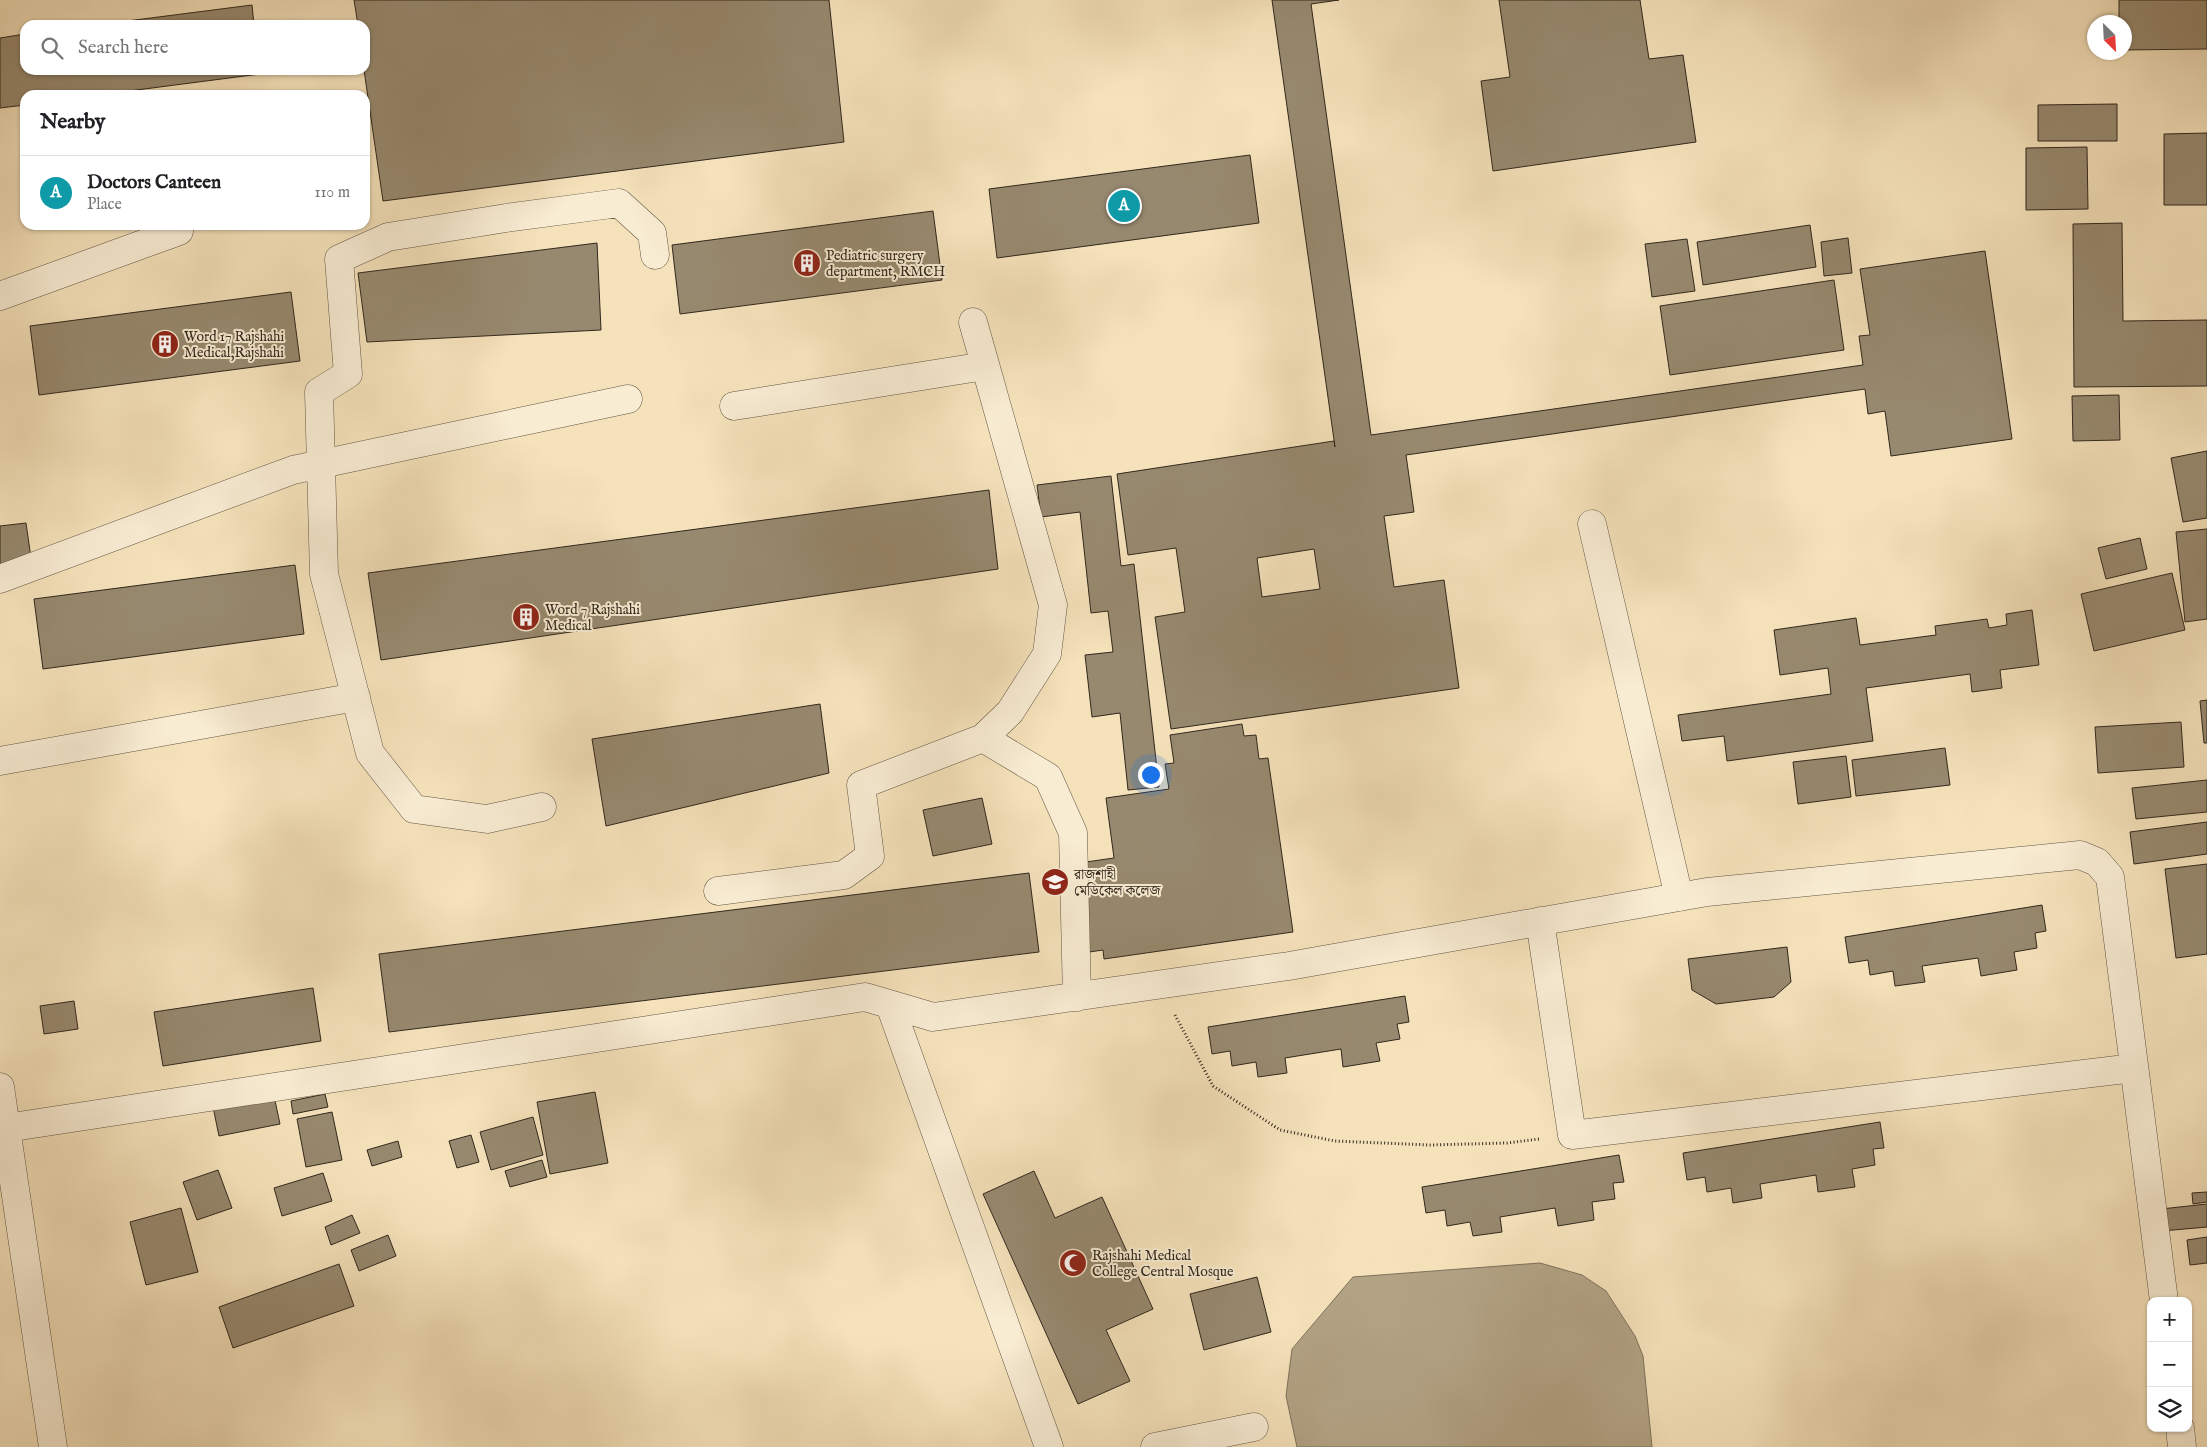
<!DOCTYPE html>
<html lang="en">
<head>
<meta charset="utf-8">
<style>
  :root { --surface:#fff; --page:#f2f2f2; --text:#202124; --muted:#757577; --line:#e0e0e0; --accent:#1a73e8 }
  body { margin:0; font-family:"IM FELL English","Noto Serif Bengali",serif; background:var(--page); color:var(--text) }
  .controls { position:absolute; right:15px; bottom:15px; display:grid; overflow:hidden; border-radius:10px; box-shadow:0 1px 4px #0004 }
  .controls button { width:45px; height:45px; display:grid; place-items:center; padding:0; border:0; border-bottom:1px solid var(--line); background:var(--surface); color:var(--text); font:25px sans-serif }
  .compass { position:absolute; left:2087px; top:15px; width:45px; height:45px; border-radius:50%; background:var(--surface); box-shadow:0 1px 4px #0004; rotate:156deg }
  .you { position:absolute; left:1150px; top:774px; width:18px; height:18px; margin:-12px; border:4px solid #fff; border-radius:50%; background:#1a73e8; box-shadow:0 0 0 8px #1a73e833 }
  .badge { display:grid; place-items:center; width:32px; height:32px; border-radius:50%; background:var(--accent); color:#fff; font-size:16px; font-weight:700 }
  .pin { position:absolute; translate:-50% -50%; border:2px solid #fff; box-shadow:0 1px 5px #0006 }
  .list { margin:0; padding:0; list-style:none }
  h2 { display:flex; justify-content:space-between; align-items:center; height:65px; margin:0; padding:0 20px; font-size:21px }
  h2 small { font-size:16px; font-weight:400; color:var(--muted) }
  .list li { display:grid; grid-template-columns:32px 1fr auto; gap:15px; align-items:center; box-sizing:border-box; height:75px; padding:0 20px; border-top:1px solid var(--line) }
  .list b { display:block; font-size:19px; white-space:nowrap }
  .list p { margin:0; font-size:16px; white-space:nowrap; color:var(--muted) }
  .list em { font-size:16px; font-style:normal; color:var(--muted) }
  .icon { flex:none; width:28px; height:28px; fill:none; stroke:currentColor; stroke-width:2; stroke-linecap:round; stroke-linejoin:round }
  .map { position:relative; flex:none; width:2207px; height:1447px; overflow:hidden }
  .search { position:absolute; background:var(--surface); box-shadow:0 1px 4px #0004; left:20px; top:20px; width:350px; height:55px; display:flex; align-items:center; gap:12px; box-sizing:border-box; padding:0 18px; border-radius:15px; color:var(--muted); font-size:19px }
  .panel { position:absolute; background:var(--surface); box-shadow:0 1px 4px #0004; left:20px; top:90px; width:350px; height:140px; border-radius:15px }
  .map>svg:first-child { display:block }
</style>
</head>
<body>
<div class="map">
<svg width="2207" height="1447" viewBox="0 0 2207 1447">
  <rect width="100%" height="100%" fill="#f5e2bb"/>
  <filter id="stains"><feTurbulence type="fractalNoise" baseFrequency=".004" numOctaves="4"/><feColorMatrix values="0 0 0 0 .2 0 0 0 0 .09 0 0 0 0 .02 0 0 0 .5 -.17"/></filter>
  <radialGradient id="worn" r=".72"><stop offset=".6" stop-color="#630" stop-opacity="0"/><stop offset="1" stop-color="#630" stop-opacity=".3"/></radialGradient>
  <path fill="#b2a385" stroke="#7e725b" d="M1540,1263l42,12 24,16 29,45 8,20 9,91h-355l-11,-51 6,-47 61,-72z"/>
  <path fill="#97896f" stroke="#31281d" fill-rule="evenodd" d="M354,0h475l15,142 -461,59 -19,-131 1,-45h-7z
    M1272,0h67l-28,4 60,431 492,-70 -4,-29 11,-1 -10,-66 125,-18 27,188 -121,17 -6,-45 -17,3 -3,-25 -459,66 8,57 -30,4 10,71 50,-7 15,108 -288,41 -16,-112 30,-5 -9,-64 -48,7 -11,-81 217,-33 1,6zM1314,549l6,40 -58,8 -5,-39z
    M1499,0h141l9,59 34,-4 13,87 -203,29 -12,-90 29,-4z
    M2119,0h88v49l-83,1v-28h-5z
    M252,5l2,20h-158z
    M25,34v36h235v4l-162,21h-73v10l-25,3v-70z
    M2117,104v37h-79v-36z
    M2207,133v72h-43v-71z
    M2087,147l1,62 -62,1v-62z
    M1250,155l9,68 -262,35 -8,-69z
    M933,211l9,69 -262,34 -8,-69z
    M2122,223l1,98 84,-1v66l-133,1 -1,-163z
    M1810,225l6,42 -113,18 -6,-43z
    M1848,238l4,35 -28,3 -3,-34z
    M1687,239l8,52 -43,6 -7,-53z
    M597,243l4,87 -234,12 -9,-69z
    M1834,280l10,70 -174,25 -10,-69z
    M291,292l9,69 -261,34 -9,-69z
    M2119,395l1,45 -47,1 -1,-45z
    M2207,451v67l-24,4 -12,-64z
    M1111,476l10,90 13,-2 25,223 -31,3 -8,-77 -28,4 -7,-62 28,-3 -5,-41 -17,2 -11,-101 -39,5 -4,-32z
    M989,490l9,79 -617,91 -13,-87z
    M26,523l7,49 -33,4v-50z
    M2207,529v90l-22,3 -9,-90z
    M2140,538l7,31 -41,10 -8,-31z
    M295,565l9,69 -261,35 -9,-70z
    M2172,573l13,57 -91,21 -13,-57z
    M2032,610l7,55 -39,5 2,18 -30,4 -2,-18 -104,14 7,53 -146,20 -3,-25 -42,5 -4,-26 153,-21 -3,-26 -48,7 -6,-45 82,-12 4,27 76,-10 -1,-9 52,-7 2,9 18,-3 -1,-11z
    M2207,700v43h-3l-4,-42z
    M820,704l9,69 -223,53 -14,-87z
    M2181,722l3,45 -86,6 -3,-46z
    M1242,724l2,12 12,-1 3,24 9,-1 25,174 -189,27 -1,-9 -34,5 -10,-74 29,-5 -2,-14 28,-4 -8,-60 63,-9 -4,-25 9,-1 -4,-28z
    M1945,748l5,37 -94,11 -4,-36z
    M1846,756l5,41 -53,7 -5,-42z
    M2207,780v32l-71,7 -4,-31z
    M982,798l10,46 -59,12 -10,-46z
    M2207,822v32l-73,10 -4,-32z
    M2207,864v90l-31,4 -11,-89z
    M1029,873l10,79 -650,80 -10,-78z
    M2042,905l4,26 -11,2 2,15 -23,4 3,18 -36,6 -3,-18 -56,8 3,16 -30,4 -2,-15 -23,4 -2,-15 -19,3 -4,-26z
    M1787,947l4,35 -17,15 -58,7 -24,-14 -4,-31z
    M313,988l8,53 -158,25 -9,-54z
    M1405,996l4,26 -12,2 3,15 -24,4 4,18 -37,6 -2,-18 -56,9 2,15 -29,4 -2,-15 -24,4 -2,-15 -18,3 -4,-27z
    M74,1001l4,28 -34,5 -4,-28z
    M595,1092l13,71 -58,11 -13,-72z
    M325,1094l3,13 -35,7 -2,-13z
    M274,1096l6,28 -61,12 -6,-29z
    M332,1112l10,48 -36,7 -9,-48z
    M533,1117l10,38 -52,15 -11,-38z
    M1880,1122l4,26 -11,1 2,16 -23,4 3,18 -37,5 -2,-17 -56,9 2,14 -29,5 -2,-15 -24,4 -2,-15 -18,3 -4,-27z
    M471,1135l8,27 -22,6 -8,-27z
    M398,1141l4,16 -30,9 -5,-16z
    M1619,1155l5,27 -11,1 2,16 -23,3 2,18 -36,6 -3,-18 -55,9 2,15 -29,4 -3,-14 -23,4 -2,-16 -19,3 -4,-26z
    M542,1160l5,17 -37,10 -5,-16z
    M218,1170l14,38 -35,12 -14,-38z
    M1034,1171l21,47 47,-21 51,112 -47,21 24,51 -52,23 -95,-210z
    M323,1173l9,28 -50,15 -8,-28z
    M2207,1192v10l-14,2 -1,-11z
    M2207,1204v23l-45,4 -1,-22z
    M181,1208l17,64 -52,13 -16,-63z
    M352,1215l8,18 -29,12 -6,-18z
    M388,1235l8,21 -37,15 -8,-21z
    M2207,1237v26l-17,2 -3,-25z
    M339,1264l15,42 -121,42 -14,-41z
    M1257,1277l14,55 -67,18 -14,-56z"/>
  <g fill="none" stroke-linecap="round" stroke-linejoin="round">
    <g stroke="#625644" stroke-width="29">
      <path id="minor" d="M0,296l179,-65
        M734,406l251,-40
        M1592,524l87,373
        M0,579l293,-109 335,-71
        M983,738l65,39 25,56 4,164
        M0,761l356,-64
        M542,807l-55,12 -73,-10 -44,-56 -46,-179 -5,-182 29,-18 -9,-115 49,-22 118,-19 113,-15 33,30 3,22
        M718,891l126,-16 26,-19 -9,-71 122,-47 27,-26 37,-58 6,-49 -80,-283
        M1540,921l32,214 562,-67
        M890,1005l159,442
        M0,1087l53,360
        M0,1129l865,-132 68,20 356,-51 418,-74 373,-37 17,7 13,15 54,424
        M2180,1428l2,19
        M1155,1447l99,-20"/>
    </g>
    <path stroke="#31281d" stroke-width="3" stroke-dasharray="1 2.5" stroke-linecap="butt" d="M1175,1015l38,71 67,44 55,11 95,4 77,-2 32,-4"/>
    <use href="#minor" stroke="#f8ecd3" stroke-width="28"/>
  </g>
  <defs>
    <g id="building-disc" transform="scale(1.4375)"><circle r="9.5" fill="#8f2418" stroke="#f8ecd3"/><path d="M-4-6H4V6H1V3H-1V6H-4ZM-2.5-4.3h1.7v1.8h-1.7ZM.8-4.3h1.7v1.8H.8ZM-2.5-1h1.7V.8h-1.7ZM.8-1h1.7V.8H.8Z" fill="#fff"/></g>
    <g id="university-disc" transform="scale(1.4375)"><circle r="9.5" fill="#8f2418" stroke="#f8ecd3"/><path d="M0-5L7-2L0 1L-7-2ZM-4 1L0 2.5L4 1V4Q0 6-4 4Z" fill="#fff"/></g>
    <g id="mosque-disc" transform="scale(1.4375)"><circle r="9.5" fill="#8f2418" stroke="#f8ecd3"/><path d="M3.5-4.9A6 6 0 1 0 3.5 4.9A5 5 0 1 1 3.5-4.9Z" fill="#fff"/></g>
  </defs>
  <g fill-rule="evenodd">
    <use href="#building-disc" x="807" y="263"/>
    <use href="#building-disc" x="165" y="344"/>
    <use href="#building-disc" x="526" y="617"/>
    <use href="#university-disc" x="1055" y="882"/>
    <use href="#mosque-disc" x="1073" y="1263"/>
  </g>
  <g text-anchor="middle" stroke-width="4" stroke-linejoin="round" paint-order="stroke">
    <g font-size="14" fill="#31281d" stroke="#f8ecd3" text-anchor="start">
      <text x="826" y="260">Pediatric surgery<tspan x="826" dy="16">department, RMCH</tspan></text>
      <text x="184" y="341">Word 17 Rajshahi<tspan x="184" dy="16">Medical,Rajshahi</tspan></text>
      <text x="545" y="614">Word 7 Rajshahi<tspan x="545" dy="16">Medical</tspan></text>
      <text x="1074" y="879">রাজশাহী<tspan x="1074" dy="16">মেডিকেল কলেজ</tspan></text>
      <text x="1092" y="1260">Rajshahi Medical<tspan x="1092" dy="16">College Central Mosque</tspan></text>
    </g>
  </g>
  <rect width="100%" height="100%" filter="url(#stains)"/>
  <rect width="100%" height="100%" fill="url(#worn)"/>
</svg>
<div class="controls">
<button>+</button>
<button>−</button>
<button><svg class="icon" aria-label="layers" viewBox="0 0 24 24"><path d="M12 4l9 5-9 5-9-5zM3 14l9 5 9-5"/></svg></button>
</div>
<svg class="compass" viewBox="-18 -18 36 36"><path d="M0-13l5 13h-10z" fill="#e53935"/><path d="M0 13l5-13h-10z" fill="#757577"/></svg>
<div class="you"></div>
<div class="pin badge" style="left:1124px;top:206px;background:#0f9aa8">A</div>
<div class="search"><svg class="icon" aria-label="search" viewBox="0 0 24 24"><circle cx="10" cy="10" r="6"/><path d="M15 15l6 6"/></svg>Search here</div>
<section class="panel">
<h2>Nearby<small></small></h2>
<ul class="list">
<li><span class="badge" style="background:#0f9aa8">A</span><div><b>Doctors Canteen</b><p>Place</p></div><em>110 m</em></li>
</ul>
</section>
</div>
</body>
</html>
